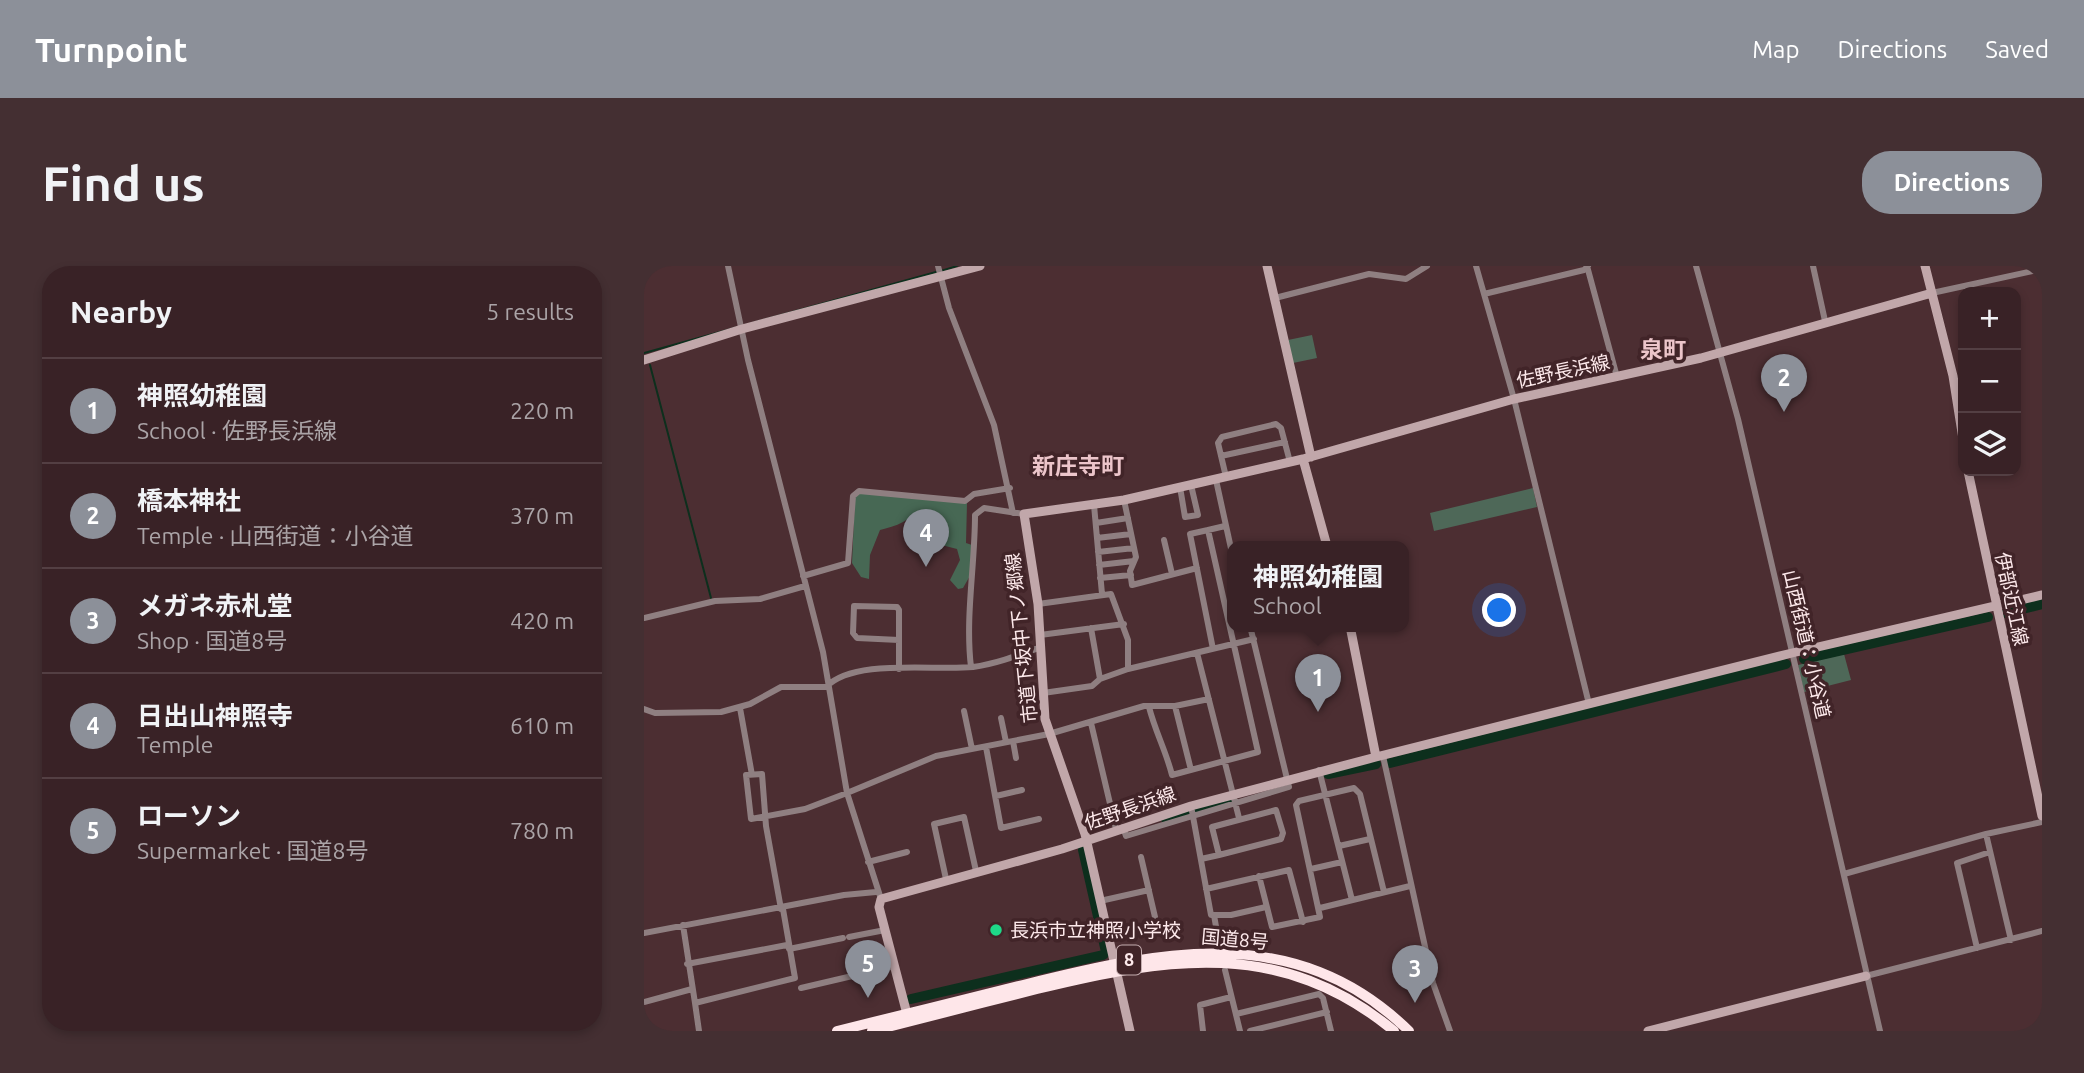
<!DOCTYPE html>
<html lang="en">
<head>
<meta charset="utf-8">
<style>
  :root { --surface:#392226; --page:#442f32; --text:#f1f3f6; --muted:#aba4a7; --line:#533f43; --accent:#8c9099 }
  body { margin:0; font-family:Ubuntu,"Noto Sans JP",sans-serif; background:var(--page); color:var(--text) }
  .controls { position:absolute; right:21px; top:21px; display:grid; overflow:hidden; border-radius:14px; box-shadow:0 4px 10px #0003 }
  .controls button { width:63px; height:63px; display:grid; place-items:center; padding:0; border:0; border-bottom:2px solid var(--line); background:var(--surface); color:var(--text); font:35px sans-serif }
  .you { position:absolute; left:856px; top:345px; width:24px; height:24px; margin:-18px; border:5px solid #fff; border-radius:50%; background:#1a73e8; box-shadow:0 0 0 10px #1a73e833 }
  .badge { display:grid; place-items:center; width:46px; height:46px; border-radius:50%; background:var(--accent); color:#fff; font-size:23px; font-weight:700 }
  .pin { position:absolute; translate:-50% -58px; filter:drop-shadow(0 2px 4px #0008) }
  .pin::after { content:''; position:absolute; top:37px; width:24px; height:21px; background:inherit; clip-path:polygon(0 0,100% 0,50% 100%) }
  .popup { position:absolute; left:583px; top:275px; width:182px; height:91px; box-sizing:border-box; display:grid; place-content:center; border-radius:14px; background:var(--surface); filter:drop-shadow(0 2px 5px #0005); font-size:23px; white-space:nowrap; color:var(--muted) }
  .popup b { font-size:26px; color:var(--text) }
  .popup::after { content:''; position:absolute; left:50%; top:100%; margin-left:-14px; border:14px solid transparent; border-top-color:var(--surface) }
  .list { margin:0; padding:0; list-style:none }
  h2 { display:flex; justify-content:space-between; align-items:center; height:91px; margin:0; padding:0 28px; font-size:30px }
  h2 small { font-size:23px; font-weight:400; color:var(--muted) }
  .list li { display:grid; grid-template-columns:46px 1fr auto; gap:21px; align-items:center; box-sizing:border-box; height:105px; padding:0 28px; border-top:2px solid var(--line) }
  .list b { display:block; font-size:26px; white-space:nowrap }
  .list p { margin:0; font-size:23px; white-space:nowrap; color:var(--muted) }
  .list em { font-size:23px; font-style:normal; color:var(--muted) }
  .icon { flex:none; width:38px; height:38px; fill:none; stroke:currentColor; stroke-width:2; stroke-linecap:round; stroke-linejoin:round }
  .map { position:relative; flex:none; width:1398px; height:765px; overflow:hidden; border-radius:28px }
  header { display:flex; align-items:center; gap:42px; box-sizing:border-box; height:98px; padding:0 35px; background:var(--accent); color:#fff }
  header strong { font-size:33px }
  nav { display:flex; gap:38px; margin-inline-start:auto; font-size:24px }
  .intro { display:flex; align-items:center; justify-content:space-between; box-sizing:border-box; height:168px; padding:0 42px }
  h1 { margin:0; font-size:49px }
  .button { padding:18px 32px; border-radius:28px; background:var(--accent); color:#fff; font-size:24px; font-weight:700 }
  main { display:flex; gap:42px; padding:0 42px }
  aside { flex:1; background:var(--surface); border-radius:28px; box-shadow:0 4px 10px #0003 }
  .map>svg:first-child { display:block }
</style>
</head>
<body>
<header>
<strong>Turnpoint</strong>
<nav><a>Map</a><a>Directions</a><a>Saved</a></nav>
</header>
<div class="intro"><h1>Find us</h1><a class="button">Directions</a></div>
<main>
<aside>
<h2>Nearby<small>5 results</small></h2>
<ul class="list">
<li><span class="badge">1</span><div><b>神照幼稚園</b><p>School · 佐野長浜線</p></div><em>220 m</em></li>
<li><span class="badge">2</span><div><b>橋本神社</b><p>Temple · 山西街道：小谷道</p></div><em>370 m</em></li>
<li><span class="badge">3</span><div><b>メガネ赤札堂</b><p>Shop · 国道8号</p></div><em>420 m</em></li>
<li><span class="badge">4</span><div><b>日出山神照寺</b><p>Temple</p></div><em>610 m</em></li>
<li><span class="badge">5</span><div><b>ローソン</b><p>Supermarket · 国道8号</p></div><em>780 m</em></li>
</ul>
</aside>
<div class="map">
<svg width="1398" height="765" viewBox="0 0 1398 765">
  <rect width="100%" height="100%" fill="#4c2e32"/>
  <path fill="#4e6858" d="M668,69l5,23 -24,5 -5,-23z
    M889,222l4,19 -103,24 -4,-18z
    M1200,388l7,26 -47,12 -6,-27z"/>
  <path fill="#476854" d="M216,227l107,10 -1,40 6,2 -1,29 -8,14 -5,1 -8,-9 10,-20 -3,-11 -35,-9 -17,-12 5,-5 24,2 7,-9c-17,-11 -25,-1 -38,6 -7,4 -16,6 -23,8l-10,25 -1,24 -8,-2 -9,-14 3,-66z"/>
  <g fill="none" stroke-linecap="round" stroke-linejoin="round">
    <path stroke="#0d2f1d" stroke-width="2" d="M297,5l16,-5
      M0,87l292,-81
      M6,99l61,233"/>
    <path stroke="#0d2f1d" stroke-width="10" d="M1362,347l36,-9
      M1160,393l184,-42
      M746,497l396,-99
      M684,508l48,-10
      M522,553l61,-18
      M267,733l192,-44 3,-3 -23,-102"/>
    <path stroke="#8f7f81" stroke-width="6" d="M84,0l20,94 75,292 24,141 89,-37 113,-22 95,-28h31l34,-7
      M294,0l11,42 45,117 19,88
      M832,0l38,133 75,305
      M943,0l30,111
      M1052,0l42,153 142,612
      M1169,0l12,55
      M1288,27l110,-24
      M840,28l100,-24 4,-4
      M631,32l94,-24 37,5 21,-13
      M577,190l64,-14
      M582,211l-8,-34 4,-6 54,-13 5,4 9,34
      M572,214l16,73
      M536,221l5,30 13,-2 -7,-30
      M480,234l12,57 -6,14 2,14 65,-17
      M450,239l8,89
      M452,257l32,-5
      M564,264l-18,4 23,115
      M453,272l34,-4
      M520,274l8,34
      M454,286l36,-4
      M455,299l35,-4
      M159,310l45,-13 5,-67 6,-5 106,10 9,-7 36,-6
      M456,312l31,-3
      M394,338l73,-10 17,46v29
      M0,352l71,-17 45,-2 45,-13
      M447,362l9,51
      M396,369l84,-11
      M255,374l-42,-2 -4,-5 1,-27 43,1 2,3v59
      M553,387l42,165
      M327,401c-6,-50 4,-101 4,-152l9,-7 40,6
      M399,427l49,-7 8,-7 28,-10 126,-30
      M531,440l16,64
      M505,441c6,24 17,44 23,68l86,-23 -50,-222 17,-4
      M96,442l12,67
      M0,443l11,4 66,-1 29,-8 31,-17h45c28,-29 108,-16 147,-20 23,-3 46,-12 68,-20
      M320,445l8,38
      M357,452l5,24
      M447,457l25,106
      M369,475l3,17
      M342,481l15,81 38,-9
      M739,490l50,227 17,48
      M675,504l33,130
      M352,530l26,-6
      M632,544l7,23 -2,6 -62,16 -7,-28z
      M548,545l19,104h20l35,-8
      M479,561l3,9 163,-49 -39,-161
      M1342,568l25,106
      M695,580l31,-7
      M497,591l14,60
      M557,593l18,-4
      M224,596l39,-10
      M667,603l31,-7
      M1200,608l142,-40 56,-12
      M615,610l13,51 48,-10 -24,-112 3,-4 55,-13 6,6 24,98
      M302,613l-12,-55 30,-7 12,54
      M562,623l83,-19 14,52
      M456,635l49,-11
      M676,642l90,-22
      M137,643l-15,-83 -4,-52 -16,1 5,44 54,-10 42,-16 34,106
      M570,649l5,29
      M39,659l12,78 100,-25 -12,-69
      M0,667l200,-38 32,-3
      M205,671l36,-7
      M1333,682l-20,-85 33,-11
      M145,683l54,-11
      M43,698l100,-19
      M581,704l15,61
      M1222,710l176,-45
      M157,722l94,-22
      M0,736l48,-13
      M51,737l4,28
      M592,748l83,-20 4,4 8,33
      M559,765l-3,-26 31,-8
      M606,765l77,-19"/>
    <path stroke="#c1a7aa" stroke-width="9" d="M623,0l44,191
      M1281,0l28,110 10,63
      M0,94l98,-31 238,-63
      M1324,205l74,345
      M683,280l-24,-87 211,-60 187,-41 231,-65
      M732,491l416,-104 250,-58
      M263,748l-28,-107 2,-8 181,-50 129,-43 185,-49 -26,-131
      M486,765l-45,-197 -40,-115 -7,-115 -14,-90 100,-14 179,-41
      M1004,765l218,-55"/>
    <path stroke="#fee6e9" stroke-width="10" d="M193,765c62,-15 124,-31 186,-46 137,-34 272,-65 386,46
      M228,765c54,-14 110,-28 165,-42 131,-32 245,-51 357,42"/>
  </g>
  <circle fill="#1ed888" stroke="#412428" stroke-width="2.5" cx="352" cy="664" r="7"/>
  <g text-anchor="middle" stroke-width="7" stroke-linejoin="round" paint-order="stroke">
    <rect fill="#412428" stroke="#c5aeb0" stroke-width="2" x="473" y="679.5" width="24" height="29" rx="5"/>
    <g font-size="18" font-weight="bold" fill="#fde9eb">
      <text x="485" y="700">8</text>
    </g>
    <g font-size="19" fill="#fde9eb" stroke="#412428">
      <text transform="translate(919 105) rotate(-12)" y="7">佐野長浜線</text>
      <text transform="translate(1368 333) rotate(78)" y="7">伊部近江線</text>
      <text transform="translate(377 372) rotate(-96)" y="7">市道下坂中下ノ郷線</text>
      <text transform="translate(1163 378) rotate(77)" y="7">山西街道：小谷道</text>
      <text transform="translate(486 542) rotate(-19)" y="7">佐野長浜線</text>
      <text transform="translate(591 673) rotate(5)" y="7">国道8号</text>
    </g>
    <g font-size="19" fill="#fde9eb" stroke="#412428" text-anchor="start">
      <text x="366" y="671">長浜市立神照小学校</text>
    </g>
    <g font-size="23" font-weight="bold" fill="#ecc5ca" stroke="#412428">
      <text x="1019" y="92">泉町</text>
      <text x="434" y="208">新庄寺町</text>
    </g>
  </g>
</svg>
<div class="controls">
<button>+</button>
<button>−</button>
<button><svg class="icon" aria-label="layers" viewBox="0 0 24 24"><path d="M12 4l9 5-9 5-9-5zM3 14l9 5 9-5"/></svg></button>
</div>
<div class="you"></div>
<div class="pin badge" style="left:674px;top:446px">1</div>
<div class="popup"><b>神照幼稚園</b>School</div>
<div class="pin badge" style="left:1140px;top:146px">2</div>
<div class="pin badge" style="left:771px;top:737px">3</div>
<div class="pin badge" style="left:282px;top:301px">4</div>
<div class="pin badge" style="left:224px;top:732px">5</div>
</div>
</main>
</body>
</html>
